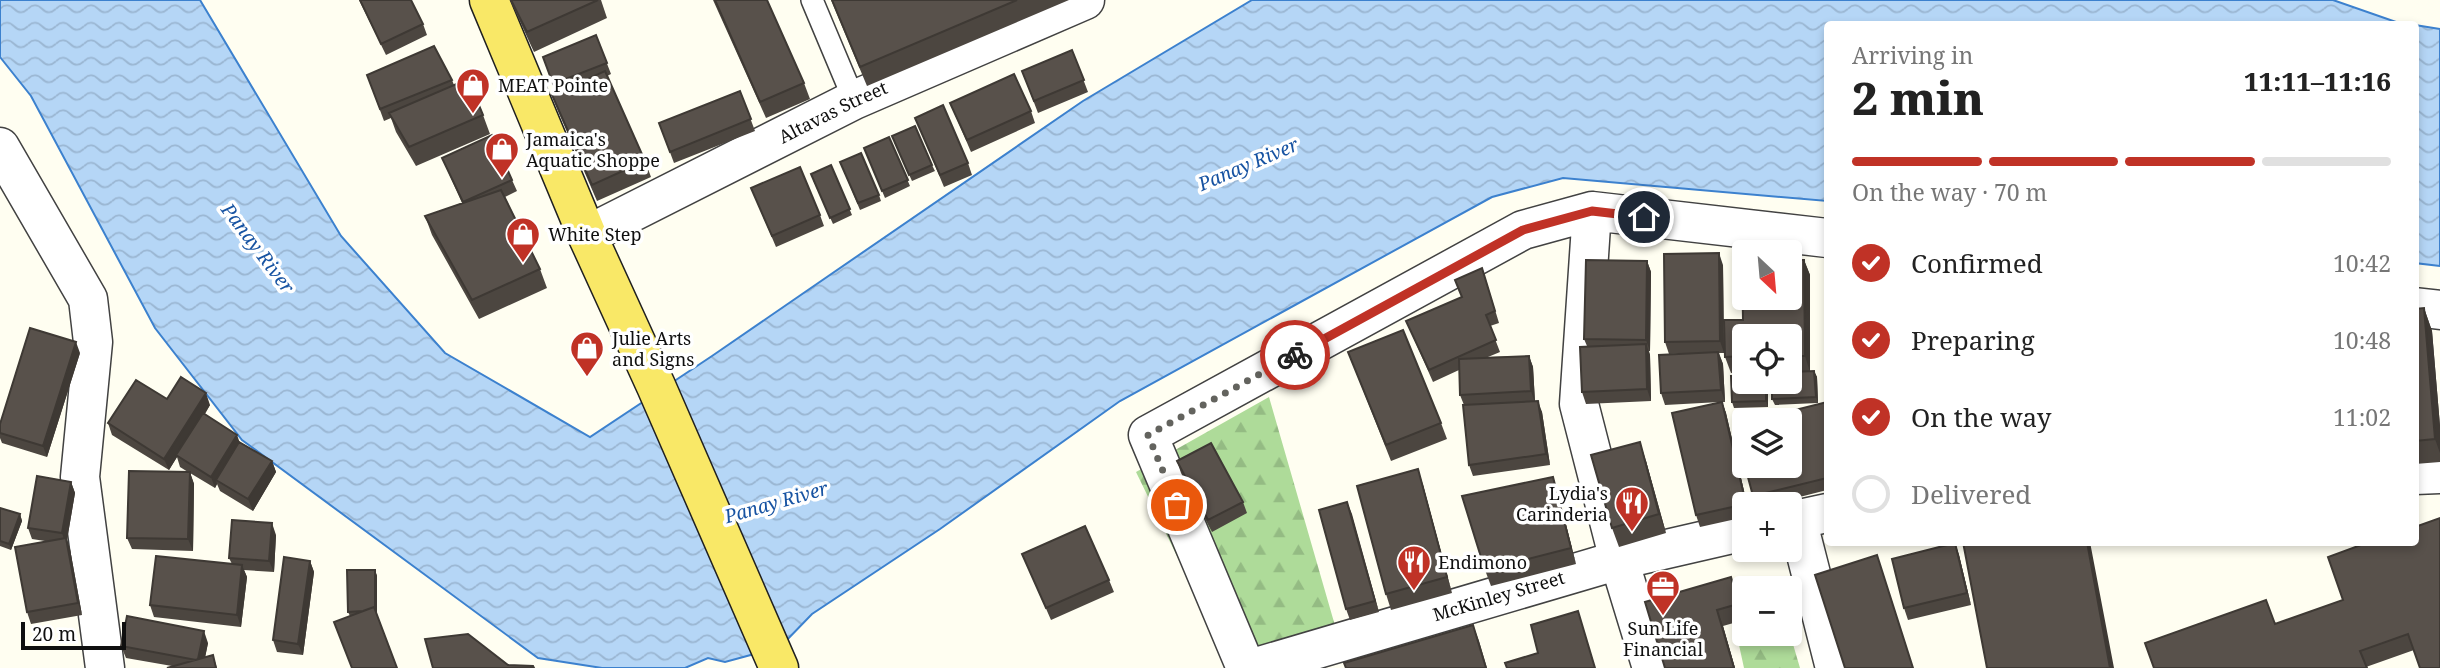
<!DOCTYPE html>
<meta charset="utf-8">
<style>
:root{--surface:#fff;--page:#f2f2f2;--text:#222;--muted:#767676;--line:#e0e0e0;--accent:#c03226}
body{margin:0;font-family:"Noto Serif",serif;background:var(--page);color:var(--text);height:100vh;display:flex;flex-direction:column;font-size:26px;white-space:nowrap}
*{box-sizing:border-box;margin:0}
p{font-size:23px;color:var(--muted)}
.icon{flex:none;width:38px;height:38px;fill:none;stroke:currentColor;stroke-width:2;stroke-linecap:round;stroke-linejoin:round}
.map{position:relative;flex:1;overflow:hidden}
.sheet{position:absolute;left:1824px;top:21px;width:595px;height:525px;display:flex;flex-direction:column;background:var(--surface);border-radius:7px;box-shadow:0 4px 10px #0003}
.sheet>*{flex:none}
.needle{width:46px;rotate:154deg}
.fabs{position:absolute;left:1732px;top:240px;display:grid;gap:14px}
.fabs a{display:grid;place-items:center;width:70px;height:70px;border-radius:7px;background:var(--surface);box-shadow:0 4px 10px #0003;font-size:35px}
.scale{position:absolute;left:21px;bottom:18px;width:105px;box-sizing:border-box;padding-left:7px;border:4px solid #0f0f0f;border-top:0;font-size:19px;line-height:24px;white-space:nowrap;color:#0f0f0f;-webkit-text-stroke:5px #fff;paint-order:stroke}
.pin{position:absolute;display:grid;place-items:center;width:60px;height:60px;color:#fff;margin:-30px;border:4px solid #fff;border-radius:50%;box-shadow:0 2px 7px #0007}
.courier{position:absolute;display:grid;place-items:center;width:70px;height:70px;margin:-35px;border:5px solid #c03226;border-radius:50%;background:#fff;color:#222;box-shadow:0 2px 9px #0007}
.overview em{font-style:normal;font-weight:800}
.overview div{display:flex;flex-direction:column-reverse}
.overview{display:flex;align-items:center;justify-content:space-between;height:119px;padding:0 28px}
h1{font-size:46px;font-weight:800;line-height:52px}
.bar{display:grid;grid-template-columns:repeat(4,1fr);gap:10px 7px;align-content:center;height:84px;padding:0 28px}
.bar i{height:9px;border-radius:5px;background:var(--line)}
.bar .active{background:var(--accent)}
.bar p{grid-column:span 4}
ol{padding:0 28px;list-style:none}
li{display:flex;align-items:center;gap:21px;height:77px}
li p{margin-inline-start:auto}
li .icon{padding:7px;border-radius:50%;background:var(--accent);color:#fff;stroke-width:4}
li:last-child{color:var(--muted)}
li i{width:38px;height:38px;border:4px solid var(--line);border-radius:50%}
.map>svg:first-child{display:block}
.forest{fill:url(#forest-firs)}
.water{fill:url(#water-waves);stroke:#3c81ce;stroke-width:2}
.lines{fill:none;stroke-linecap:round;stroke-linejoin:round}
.service-casing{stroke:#424242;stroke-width:24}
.minor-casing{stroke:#424242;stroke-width:41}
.tertiary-casing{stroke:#424242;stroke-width:41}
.primary-casing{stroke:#202020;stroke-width:41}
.service{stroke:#fff;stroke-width:21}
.minor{stroke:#fff;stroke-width:38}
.tertiary{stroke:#fff;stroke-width:38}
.primary{stroke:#f9e867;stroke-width:38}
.wall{fill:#4c4640}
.shaded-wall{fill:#3e3934}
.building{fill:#58514b;stroke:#3e3934;stroke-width:2}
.done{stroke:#63635e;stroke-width:7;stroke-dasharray:0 12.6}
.route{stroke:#c03226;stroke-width:9}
.labels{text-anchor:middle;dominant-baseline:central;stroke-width:7;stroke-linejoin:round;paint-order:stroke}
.poi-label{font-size:18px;fill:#0f0f0f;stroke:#fff;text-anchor:start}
.street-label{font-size:18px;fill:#0f0f0f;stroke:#fff}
.water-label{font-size:19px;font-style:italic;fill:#1753a2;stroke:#fff}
</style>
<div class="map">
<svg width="2440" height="668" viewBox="0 0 2440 668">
<defs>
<pattern id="forest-firs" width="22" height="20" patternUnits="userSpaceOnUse" patternTransform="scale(1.75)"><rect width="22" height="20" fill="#aedb99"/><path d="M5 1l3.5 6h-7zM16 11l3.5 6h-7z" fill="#94bb83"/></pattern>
<pattern id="water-waves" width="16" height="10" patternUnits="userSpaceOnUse" patternTransform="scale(1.75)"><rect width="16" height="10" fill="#b5d6f6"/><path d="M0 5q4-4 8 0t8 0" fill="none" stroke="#9ab6d2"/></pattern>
</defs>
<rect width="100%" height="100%" fill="#fffef1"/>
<path class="forest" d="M1269,397L1336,629L1230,665L1136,472Z
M1758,634H1790L1800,668H1744L1739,645L1758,637Z"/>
<path class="water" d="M0,0H200L341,236L445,353L590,437L712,356L1083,101L1252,0H2333L2396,22L2412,24H1827V201L1563,178L1492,197L1120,401L940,529L812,614L780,647L725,662L708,658L685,668H602L538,658L242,440L155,328L31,96L0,57Z
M2415,25L2440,29V266L2415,263Z"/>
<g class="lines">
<g class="service-casing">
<path id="service" d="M812,0L854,100"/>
</g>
<g class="minor-casing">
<path id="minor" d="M1592,211L1579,404L1619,560L1652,668
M2415,307L2440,310
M1797,519L1835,668
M1246,668L1148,435L1523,230L1592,211L1827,238"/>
</g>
<g class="tertiary-casing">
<g id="tertiary">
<path d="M0,147L88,299L93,342L80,477L105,668"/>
<path id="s1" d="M587,235L854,100L1085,0"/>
<path d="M2415,475L2440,474"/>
<path d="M1790,521L1827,513"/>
<path id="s2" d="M1253,668L1619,560L1745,531"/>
</g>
</g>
<g class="primary-casing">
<path id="primary" d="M489,0L587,235L656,386L779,668"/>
</g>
<use href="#service" class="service"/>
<use href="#minor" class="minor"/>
<use href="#tertiary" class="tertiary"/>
<use href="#primary" class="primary"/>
</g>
<path class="wall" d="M359,0H411L423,24L427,35L386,55Z
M510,0H601L607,18L534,52Z
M713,0H767L804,83L810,99L766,118Z
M831,0H1069L867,86Z
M596,35L611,74L607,76L645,161L651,177L597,201L558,111L552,95L557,93L543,57Z
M1072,50L1088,92L1038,113L1022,71Z
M367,75L452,80L454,85L483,115L490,134L416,166L396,132L391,118L384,121Z
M740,91L755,131L674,163L659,123Z
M950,103L1031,111L1035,123L971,152Z
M915,118L968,163L972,175L944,187Z
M889,137L910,186L885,198L864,148Z
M894,142L932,165L935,171L912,181Z
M442,158L512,180L517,191L505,197L540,269L547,288L479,319L432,235L425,216L462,203Z
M840,162L879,195L881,201L860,210Z
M831,165L852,215L833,224L813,180Z
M751,188L820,215L824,226L776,247Z
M1804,260L1810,275V371H1814L1817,377L1818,403L1775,405L1772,399L1790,372V336H1745V372L1731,373L1725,357L1743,320Z
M1647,261L1651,272L1650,351H1649L1650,355L1651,401L1586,404L1582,392L1587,346L1584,339Z
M1723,265L1724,353H1719L1723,364L1725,402H1722L1726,413L1747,504H1745V517L1700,527L1696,515L1720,402L1665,405L1661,393L1695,353L1669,354L1665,342Z
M1486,280L1499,323L1490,326L1500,352L1488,357L1529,356L1533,367L1535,401L1542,412L1550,465L1473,476L1469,465L1464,405L1460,395L1459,370L1433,382L1406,321L1462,297Z
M2424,308L2432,331L2440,426V462L2415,464V309Z
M1348,352L1441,423L1447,439L1391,461Z
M80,353L47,457L2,443L0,438V424Z
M1768,382V407L1734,408L1732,402Z
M167,399L210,405L205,414L240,442L272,461L276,472L253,511L220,491L217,484L215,488L190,473L194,484L193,551L132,549L127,538L188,472L180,467L177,457L169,470L112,435L108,423Z
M1827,402V490L1772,504H1755L1753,496Z
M1177,461L1243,502L1247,513L1212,532L1181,473Z
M1646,461L1666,533L1619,547L1612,528Z
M1553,477L1558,493L1576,564L1491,586L1485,570Z
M71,482L75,493L67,540L70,549L82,615L31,624L27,612L45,541L32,539L28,528Z
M1423,485L1452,593L1391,610L1386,594Z
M1347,502L1379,612L1350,620L1346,609Z
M0,508L20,514L22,521L11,550L0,546Z
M276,535L274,572L244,570L247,577L241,627L154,617L150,605L232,564L229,558Z
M2415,542L2414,650L2366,667L2275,624L2343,600Z
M1955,543L1959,555L1971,605L1908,620L1904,608Z
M1022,554L1109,580L1114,592L1051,620Z
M310,561L314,572L303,655L277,652L273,640Z
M375,570L377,576V615L350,616L348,612Z
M1731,577L1744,620L1723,626L1735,668H1665Z
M208,643L205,657L213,655L217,668H167L172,666L126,658L121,646Z"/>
<path class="shaded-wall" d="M1719,253L1723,265L1724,353L1720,341Z
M1804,260L1810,275V372L1805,356Z
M1647,261L1651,272L1650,351L1646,340Z
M2424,308L2432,331L2440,426V453L2435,439Z
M76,342L80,353L47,457L43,446Z
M1646,344L1650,355L1651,401L1647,389Z
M1718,352L1723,364L1725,402L1721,390Z
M1529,356L1533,367L1535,403L1531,391Z
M1814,371L1817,377L1818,403L1816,397Z
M1766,382H1768V407L1766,401Z
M206,393L210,405L178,456L176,455L177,457L169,470L164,459Z
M1538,401L1542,412L1550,465L1546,454Z
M1722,402L1726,413L1747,504H1746Z
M237,435L241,446L216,480L217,484L215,488L211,477Z
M1640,442L1646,461L1666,533L1659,514Z
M272,461L276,472L253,511L248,499Z
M1418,469L1423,485L1452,593L1447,577Z
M190,472L194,484L193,551L188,539Z
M1553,477L1558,493L1576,564L1571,548Z
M71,482L75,493L67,540L70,549L82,615L78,603L66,545L62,533Z
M1347,502L1352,514L1379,612L1375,601Z
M20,514L22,521L11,550L9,544Z
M272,523L276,535L274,572L269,561Z
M2087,542H2090L2114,668H2110Z
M1955,543L1959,555L1971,605L1967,593Z
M310,561L314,572L303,655L298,644Z
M242,565L247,577L241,627L237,615Z
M375,570L377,576V617L375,611Z
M1731,577L1737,593L1744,620L1738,604Z
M1717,610L1723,626L1735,668H1734Z
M1473,625L1479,641L1487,668H1486Z
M204,631L208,643L203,668L198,660Z"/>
<path class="building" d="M360,0H411L423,24L381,44Z
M511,0H598L527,32Z
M715,0H767L804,83L760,102Z
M832,0H1017L860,67Z
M596,35L607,63L553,84L543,57Z
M434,46L452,80L380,109L367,75Z
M1072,50L1084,80L1034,101L1022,71Z
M605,71L645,161L592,185L552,95Z
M1014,74L1031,111L967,140L950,103Z
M468,79L483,115L409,147L389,113Z
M740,91L751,119L670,152L659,123Z
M943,105L968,163L940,175L915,118Z
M915,126L932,165L909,175L892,136Z
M492,135L512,180L463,202L442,158Z
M889,137L908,180L882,191L864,148Z
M861,153L879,195L858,203L840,162Z
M831,165L850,209L830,218L811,174Z
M800,167L820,215L772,236L751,188Z
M501,190L540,269L472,300L425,216Z
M1719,253L1720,341L1665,342L1664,254Z
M1586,260L1647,261L1646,340L1584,339Z
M1790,260H1804L1805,356H1790V336H1745V356L1725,357L1724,320H1743L1742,261H1745V298H1790Z
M1482,268L1495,311L1486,315L1496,340L1429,370L1406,321L1462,297L1455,280Z
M2424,308L2435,439L2415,441V309Z
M30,328L76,342L43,446L0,433V424Z
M1403,330L1441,423L1386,445L1348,352Z
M1646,344L1647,389L1582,392L1580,347Z
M1718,352L1721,390L1661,393L1659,355Z
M1529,356L1531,391L1460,395L1459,359Z
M1814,371L1816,397L1772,399V382H1790V372Z
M1731,376H1745V382H1766V401L1732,402Z
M181,377L206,393L164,459L108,423L136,380L167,399Z
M1538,401L1546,454L1469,465L1463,405Z
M1722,402L1746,504L1696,515L1672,413Z
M1827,402V478L1753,496L1745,466H1790V420H1755Z
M203,413L237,435L211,477L176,455Z
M1745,423V465L1735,425Z
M239,442L272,461L248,499L216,480Z
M1640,442L1659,514L1612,528L1591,455Z
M1211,443L1243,502L1208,520L1177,461Z
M1418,469L1447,577L1386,594L1357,486Z
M129,471L190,472L188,539L127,538Z
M37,476L71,482L62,533L28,528Z
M1553,477L1571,548L1485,570L1462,496Z
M1347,502L1375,601L1346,609L1319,510Z
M0,508L20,514L9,544L0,541Z
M2440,518V668H2420L2408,634L2360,651L2367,668H2154L2145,643L2266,600L2275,624L2343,600L2328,557L2369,542H2415V527Z
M232,520L272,523L269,561L229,558Z
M1085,526L1109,580L1046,608L1022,554Z
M66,538L78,603L27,612L15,547Z
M1963,542H2087L2110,668H1987Z
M1955,543L1967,593L1904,608L1892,559Z
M1877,555L1913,668H1845L1815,575Z
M156,556L242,565L237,615L150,605Z
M284,557L310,561L298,644L273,640Z
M347,570H375V609L374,607L363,611L348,612Z
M1731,577L1738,604L1717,610L1734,668H1665L1645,602Z
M374,607L397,668H352L334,622Z
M1578,611L1595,668H1507L1505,663L1538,653L1531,625Z
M127,616L204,631L198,659L196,660L121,646Z
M1473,625L1486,668H1346L1344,663Z
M468,634L508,665L533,666L534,668H433L425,639Z
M213,655L216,668H167Z"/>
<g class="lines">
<path class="done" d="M1177,505L1148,435L1295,355"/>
<path class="route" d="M1295,355L1523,230L1592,211L1644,217"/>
</g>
<defs>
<g id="shop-pin" transform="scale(1.75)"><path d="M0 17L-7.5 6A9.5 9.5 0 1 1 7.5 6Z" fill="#c03226" stroke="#fff"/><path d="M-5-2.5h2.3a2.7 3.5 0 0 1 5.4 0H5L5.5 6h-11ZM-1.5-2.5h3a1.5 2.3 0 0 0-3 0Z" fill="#fff"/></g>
<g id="restaurant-pin" transform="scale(1.75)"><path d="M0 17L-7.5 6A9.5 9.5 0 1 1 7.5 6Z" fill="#c03226" stroke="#fff"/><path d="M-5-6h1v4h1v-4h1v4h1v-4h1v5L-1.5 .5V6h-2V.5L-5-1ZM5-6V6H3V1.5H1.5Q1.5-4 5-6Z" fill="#fff"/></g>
<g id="office-pin" transform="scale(1.75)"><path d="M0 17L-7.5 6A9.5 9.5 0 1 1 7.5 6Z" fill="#c03226" stroke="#fff"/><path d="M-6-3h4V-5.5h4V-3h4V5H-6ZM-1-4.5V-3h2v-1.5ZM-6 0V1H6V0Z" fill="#fff"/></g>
</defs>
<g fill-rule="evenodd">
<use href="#shop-pin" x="473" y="85"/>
<use href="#shop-pin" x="502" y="149"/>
<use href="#shop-pin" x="523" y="234"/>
<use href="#shop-pin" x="587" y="348"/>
<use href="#restaurant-pin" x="1632" y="503"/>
<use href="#restaurant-pin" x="1414" y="562"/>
<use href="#office-pin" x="1663" y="587"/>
</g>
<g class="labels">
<g class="poi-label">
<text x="498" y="85">MEAT Pointe</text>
<text x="526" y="139">Jamaica's<tspan x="526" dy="21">Aquatic Shoppe</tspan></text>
<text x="548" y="234">White Step</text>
<text x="612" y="338">Julie Arts<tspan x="612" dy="21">and Signs</tspan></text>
<text x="1608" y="493" text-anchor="end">Lydia's<tspan x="1608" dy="21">Carinderia</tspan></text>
<text x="1438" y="562">Endimono</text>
<text x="1663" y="628" text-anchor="middle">Sun Life<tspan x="1663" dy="21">Financial</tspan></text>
</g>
<g class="street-label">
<text stroke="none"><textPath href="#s1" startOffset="275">Altavas Street</textPath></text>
<text stroke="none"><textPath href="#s2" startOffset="256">McKinley Street</textPath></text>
</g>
<g class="water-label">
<text transform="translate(1248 164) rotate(-23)">Panay River</text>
<text transform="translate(258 248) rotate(53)">Panay River</text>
<text transform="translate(776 502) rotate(-16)">Panay River</text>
</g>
</g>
</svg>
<div class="fabs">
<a><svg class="needle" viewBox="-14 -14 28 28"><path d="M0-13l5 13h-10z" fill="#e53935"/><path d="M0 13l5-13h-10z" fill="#767676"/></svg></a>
<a><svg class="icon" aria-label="locate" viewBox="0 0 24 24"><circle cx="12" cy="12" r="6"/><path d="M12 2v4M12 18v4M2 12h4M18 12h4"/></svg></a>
<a><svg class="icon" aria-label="layers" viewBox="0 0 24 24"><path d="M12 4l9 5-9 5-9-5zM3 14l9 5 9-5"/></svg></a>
<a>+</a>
<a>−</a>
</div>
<div class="scale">20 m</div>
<div class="pin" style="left:1177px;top:505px;background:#ea580c"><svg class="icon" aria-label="bag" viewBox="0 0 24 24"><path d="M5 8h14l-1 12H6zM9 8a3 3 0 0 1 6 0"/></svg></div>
<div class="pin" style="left:1644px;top:217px;background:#1f2937"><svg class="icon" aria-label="home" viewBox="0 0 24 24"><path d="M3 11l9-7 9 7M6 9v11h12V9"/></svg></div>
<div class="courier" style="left:1295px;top:355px"><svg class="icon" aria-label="bike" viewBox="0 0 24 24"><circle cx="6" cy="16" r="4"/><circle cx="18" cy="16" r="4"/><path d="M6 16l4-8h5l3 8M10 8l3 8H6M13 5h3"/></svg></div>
<section class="sheet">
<div class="overview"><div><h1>2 min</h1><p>Arriving in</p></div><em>11:11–11:16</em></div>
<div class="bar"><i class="active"></i><i class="active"></i><i class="active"></i><i></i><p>On the way · 70 m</p></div>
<ol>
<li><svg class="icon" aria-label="check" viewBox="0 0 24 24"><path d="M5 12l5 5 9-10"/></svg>Confirmed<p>10:42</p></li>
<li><svg class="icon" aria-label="check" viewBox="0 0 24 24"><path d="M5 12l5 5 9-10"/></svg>Preparing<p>10:48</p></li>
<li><svg class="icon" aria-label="check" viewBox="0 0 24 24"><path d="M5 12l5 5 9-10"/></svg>On the way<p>11:02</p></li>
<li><i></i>Delivered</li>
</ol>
</section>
</div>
